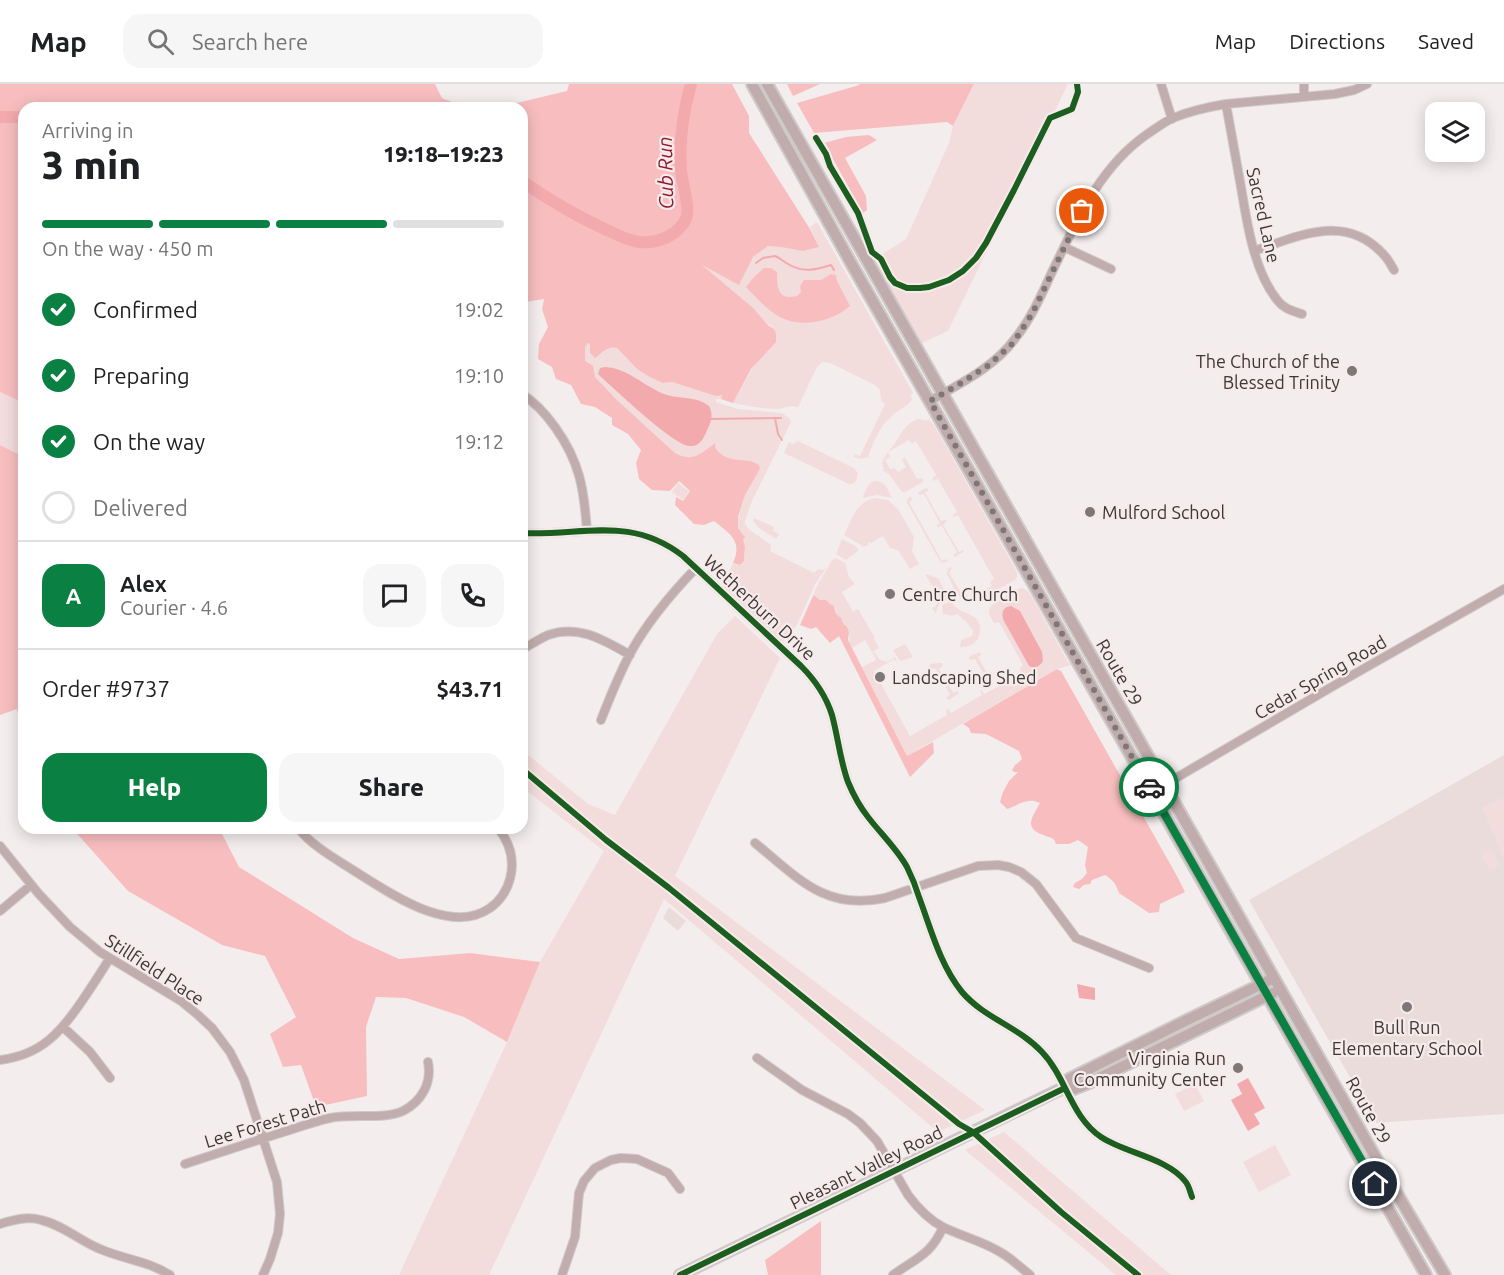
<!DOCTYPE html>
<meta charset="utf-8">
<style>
:root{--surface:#fff;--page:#f6f6f6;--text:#202124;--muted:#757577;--line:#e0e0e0;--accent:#0b8043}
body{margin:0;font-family:Ubuntu,sans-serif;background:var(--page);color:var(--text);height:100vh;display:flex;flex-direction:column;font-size:22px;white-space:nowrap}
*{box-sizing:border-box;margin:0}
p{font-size:20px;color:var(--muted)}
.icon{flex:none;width:33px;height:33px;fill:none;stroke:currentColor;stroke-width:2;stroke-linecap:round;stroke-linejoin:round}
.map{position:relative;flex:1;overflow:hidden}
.drawer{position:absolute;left:18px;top:18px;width:510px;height:732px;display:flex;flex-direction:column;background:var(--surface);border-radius:18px;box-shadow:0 3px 15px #0003}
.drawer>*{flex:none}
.controls{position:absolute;left:1425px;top:18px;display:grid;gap:12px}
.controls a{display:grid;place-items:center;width:60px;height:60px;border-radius:12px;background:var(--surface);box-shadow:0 3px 15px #0003;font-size:30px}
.pin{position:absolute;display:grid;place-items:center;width:51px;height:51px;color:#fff;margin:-26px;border:3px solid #fff;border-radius:50%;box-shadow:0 2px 6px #0007}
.courier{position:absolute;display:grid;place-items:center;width:60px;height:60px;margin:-30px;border:4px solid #0b8043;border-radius:50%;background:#fff;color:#222;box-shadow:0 2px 8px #0007}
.summary em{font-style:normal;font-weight:800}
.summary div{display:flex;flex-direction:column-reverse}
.summary{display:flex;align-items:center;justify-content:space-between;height:102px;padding:0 24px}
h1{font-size:39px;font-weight:800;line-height:45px}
.bar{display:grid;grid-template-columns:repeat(4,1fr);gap:9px 6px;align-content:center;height:72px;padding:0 24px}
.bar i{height:8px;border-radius:4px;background:var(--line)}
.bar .current{background:var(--accent)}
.bar p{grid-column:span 4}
.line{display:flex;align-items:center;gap:15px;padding:0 24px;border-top:2px solid var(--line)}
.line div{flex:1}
.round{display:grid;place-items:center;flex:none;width:63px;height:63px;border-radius:18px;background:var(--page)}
ol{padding:0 24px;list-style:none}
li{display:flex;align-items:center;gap:18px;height:66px}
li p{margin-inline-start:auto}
li .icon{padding:6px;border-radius:50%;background:var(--accent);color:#fff;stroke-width:4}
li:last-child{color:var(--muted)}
li i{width:33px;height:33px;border:3px solid var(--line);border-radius:50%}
.button{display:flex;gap:12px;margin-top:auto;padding:12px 24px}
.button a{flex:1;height:69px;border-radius:18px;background:var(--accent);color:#fff;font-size:24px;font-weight:800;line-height:69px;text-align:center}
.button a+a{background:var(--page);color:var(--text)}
header{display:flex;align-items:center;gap:36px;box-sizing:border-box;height:84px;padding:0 30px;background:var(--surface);border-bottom:2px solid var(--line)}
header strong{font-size:28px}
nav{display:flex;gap:33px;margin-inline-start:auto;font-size:21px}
.search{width:420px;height:54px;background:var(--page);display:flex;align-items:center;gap:15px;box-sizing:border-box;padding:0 21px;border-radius:18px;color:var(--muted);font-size:22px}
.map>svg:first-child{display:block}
.built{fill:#ebdcdc}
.green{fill:#f3dcdc}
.forest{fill:#f8bebf}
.water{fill:#f3aaad}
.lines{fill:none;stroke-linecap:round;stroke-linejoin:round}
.stream{stroke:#f3aaad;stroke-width:2}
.river{stroke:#f3aaad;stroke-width:12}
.minor-casing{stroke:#cfcaca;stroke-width:10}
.major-casing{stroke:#cfcaca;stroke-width:14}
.minor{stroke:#c1adae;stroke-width:8}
.major{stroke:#c0acad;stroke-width:10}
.cycleway-casing{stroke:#f7eaea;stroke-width:10}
.cycleway{stroke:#1b5e20;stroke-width:6}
.done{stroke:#7d7777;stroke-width:6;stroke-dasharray:0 10.8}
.route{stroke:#0b8043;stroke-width:8}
.poi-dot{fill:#7d7777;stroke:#f7eaea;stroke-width:2}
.labels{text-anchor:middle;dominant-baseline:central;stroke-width:4.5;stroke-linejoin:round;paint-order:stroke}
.street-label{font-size:18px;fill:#3d3838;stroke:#f7eaea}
.poi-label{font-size:18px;fill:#3d3838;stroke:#f7eaea;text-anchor:start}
.water-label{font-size:20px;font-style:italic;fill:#90192d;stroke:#f7eaea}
</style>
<header>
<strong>Map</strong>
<div class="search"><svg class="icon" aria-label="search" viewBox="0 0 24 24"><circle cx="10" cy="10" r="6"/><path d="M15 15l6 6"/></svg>Search here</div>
<nav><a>Map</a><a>Directions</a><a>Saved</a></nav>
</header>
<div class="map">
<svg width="1504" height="1191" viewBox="0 0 1504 1191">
<rect width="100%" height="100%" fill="#f4eded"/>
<path class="built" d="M1504,671V1030L1376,1039L1249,816Z
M669,823L686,837L678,847L663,834Z"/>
<path class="green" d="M974,0H1068L948,247L922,259L879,184L878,178L884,169L906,155L949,59L953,42Z
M817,138L912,307L913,309L910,312L912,315L911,317L907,321L894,330L883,341L875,355L868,373L861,375L854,373L855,370L860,372L885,320L881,317L880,306L875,301L830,279L822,278L817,283L798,323C791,321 785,324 778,325C763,325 747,322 733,319C746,294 761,271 774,245L698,179L739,200L753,173L768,162L781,163L803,166L819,163L810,143Z
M588,259L590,260L595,274L610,263H614L618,265L637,285L663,299L672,298L716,311H722L721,315H716V318L738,325L782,329L790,335L791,338L752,417L745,437V440L750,446L771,461L770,467L814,489L818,485L823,486L827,483L815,500L798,539L785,557H782L723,502L733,479L737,481L744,477L745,462L743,456L744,451L738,444L737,439L745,411L760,385L758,380C744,374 724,379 715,363L716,360C698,367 696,380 675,369L617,316L595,293L585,277V263Z
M0,308L24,319V373L0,361Z
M918,335L927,337L928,335L934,341L1017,488V493L1015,496L975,518C959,522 953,501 947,490L948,485L951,483L952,484L949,489L963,512L967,511L969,515L992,502L990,498L994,495L958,431L953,433V431L957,428L938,395L933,397L932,395L936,391L916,357L912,360L909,356L888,368L890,373L885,376L890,385L895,384L898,388L906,383L902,376L905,373L917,395L923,394V398L905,408H902L889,390L882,386L884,385L882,379C885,371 890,366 895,359C902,348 905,340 918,335Z
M798,357L854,384L858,389L856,397L852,400H849L784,369L789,358L793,360Z
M874,397C885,396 888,406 892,414L877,411L863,414V412C866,406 867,400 874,397Z
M678,399L689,407L683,416L672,408Z
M926,404L929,406L925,409L941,437L945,436L947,437L943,441L959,468L963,466L964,467L955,473L953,471L957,468L942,442L937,443V441L940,439L924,410L920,411L918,410L919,408Z
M911,413L913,415L909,418L942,477L947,475L948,477C945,479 942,479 940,477L907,419L908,414Z
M875,414L888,416L898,425L914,453L912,467L919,480L910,485L898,466L890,464L883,452L871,459L868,458V461L863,463L861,461L844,451C852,435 856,418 875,414Z
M754,434L774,443L773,447L779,450L776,455L759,444L753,437Z
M842,455L855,462L859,466L846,476L836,470Z
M836,474L845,479L849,493L855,500L842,508L853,528L858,525L875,554L874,555L879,564L872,568L865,556L852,564C848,557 850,555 849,548C848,543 840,534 836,530V525L833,521L830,520L826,516H820L815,512H813C817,499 826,488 832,476Z
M925,490L938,494L948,513V515L939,520L936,529L932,525L936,522L939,513Z
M1023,504L1029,508L1030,511H1031L1068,578L1074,580L1057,585L907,672L862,583L876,576L873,569L874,568L879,575L887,578L895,573L897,579L894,575L874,587L910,652L947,631L946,625H948L951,629L982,611L980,607L981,606L985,610L1021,589L1020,584L1023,581L999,538L994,539C990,532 986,527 992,521L1018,505Z
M951,517C953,520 954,522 957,524C965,531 977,529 980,542C981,546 979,552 977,556C973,562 966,563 960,563L961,556L972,552L973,547L965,536L964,537L958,530L951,532L950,531L943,530L942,521Z
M735,532L780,574L675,792L985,1026L938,1048L664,815L489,1191H399L507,958L540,878L604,767L522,703V666L588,720L615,731L717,550Z
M905,560L913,573L900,577L893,566Z
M980,568L981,571L978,573L987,589L991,588L993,590L982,596L980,594L984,591L975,575L970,576L969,574L970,572Z
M939,579H942L943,582L939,585L953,609L957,607L959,609L949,616L946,614L950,610L935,584L930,585L929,584L930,580Z
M1504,714V774L1482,723Z
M1490,765L1500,780L1490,786L1481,772Z
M1195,1000L1204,1017L1184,1027L1175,1010Z
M1004,1048L1171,1191H1116L965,1066Z
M1275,1061L1291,1091L1259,1108L1243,1078Z"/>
<path class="forest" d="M0,0H435L442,14L467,24H24V319L0,308Z
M569,0H732L749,32V49L810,145L819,163L803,167L781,163L768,162L753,173L739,201L702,181L753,224L769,242L774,245L776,250V258L751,285L733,319L721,315L722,311L716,312L672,298L663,299L650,293L637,285L618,265C610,260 602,269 595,274L590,269V260L588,259L585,263V277L593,282L595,293L617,316L675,369C695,379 699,369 716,359L715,363C723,377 738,375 750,377C754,378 756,379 759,381L760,385L745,411L738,433V444L745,453L743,456L745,462L744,477L740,481L733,479C743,457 730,450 714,437L704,441L694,440L675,421L676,413L683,417L690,407L679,397L670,407L652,406L639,395L636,379L641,366L628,350L612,341V334L595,323L581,320L571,301L556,295L552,283L538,275L539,260L548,243L542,225L544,215L525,218L522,220V24H495L567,7Z
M787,0H820L793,12Z
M860,0H974L953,42L947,38L814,49L797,19L856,2Z
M869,51L877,56L845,74L866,112L867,126L863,129L824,59L846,53Z
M764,184H771L777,188C777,202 777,217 797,212L801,208L800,202L804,196H821L831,190L836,191L837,197L850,222C831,238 801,245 778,232C766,225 756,213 746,203L754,193Z
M0,361L24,373V653L17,625L0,631Z
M813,512H815L820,516H826L830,520L834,522L836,530L841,534L843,539L847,543L849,548L848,556L907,672L933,658L934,669L910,693L839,552L830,559L816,543L811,545L800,541Z
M1057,585L1061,587L1177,792L1185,808L1160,820L1159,828L1149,829L1119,809C1116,800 1113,796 1105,791L1092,796L1090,800L1084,801L1079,805L1073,803L1075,799L1082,795L1087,789L1085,781L1088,763L1078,756L1069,760H1056C1054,754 1052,754 1046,752C1023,745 1031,735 1040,719C1026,713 1020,721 1007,725L1000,718L1003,708L1009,697L1018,688H1014L1012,686L1015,681L1018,679L1022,675L1019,667L986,650L971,649L969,644L963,640Z
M72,744H219L239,783L353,854L399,875L470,869L540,878L507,958L464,933L406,914L376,913L366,943L367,1012L316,1023L301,981L283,983L270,950L296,933L265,872L222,861L128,807Z
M821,1137V1191H768L765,1176Z"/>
<path class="water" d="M605,283C627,284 644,302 664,310C681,316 694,311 709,322C713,330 712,336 708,344C704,353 701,363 689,362C672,360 616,306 600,292L598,290L600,284Z
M1011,522L1020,527L1042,568L1043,577C1040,582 1035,585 1029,582L1004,537C1001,530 1002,523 1011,522Z
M1077,900L1095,904V916L1079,914Z
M1248,994L1265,1024L1254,1030L1260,1040L1248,1047L1231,1016L1242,1010L1237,1000Z"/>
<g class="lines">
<path class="stream" d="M756,179L763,174L775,172C780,174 783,177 788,180C803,189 815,186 831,181L834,186
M775,334L778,350L782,356
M711,335L781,334"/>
<path class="river" d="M0,33H18L24,35
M522,97C549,116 578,133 609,147C619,152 628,156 639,158C651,159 664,156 674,149C679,145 686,139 687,131C689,119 682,99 681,86C679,57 683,28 691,0"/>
<g class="minor-casing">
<path id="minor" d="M1161,0L1172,35
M1304,0V12
M1226,20C1231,48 1236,75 1241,103C1247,139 1254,188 1278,217C1284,225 1293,227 1302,230
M1064,163L1111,185
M1254,167C1299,152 1346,128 1384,171C1388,175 1391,181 1394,186
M522,310C536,319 545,329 555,343C580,378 584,405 587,447
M930,317C959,300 993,284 1014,256C1031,235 1041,212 1052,188C1077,137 1098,85 1146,51C1155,45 1164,38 1173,34C1190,27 1208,23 1226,20L1335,10L1354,6L1367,0
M522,449C583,452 630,431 683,472L801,582C815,596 826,612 832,631C838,653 840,676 848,698C853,710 860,723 868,733C881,750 897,765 907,783C912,793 916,803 919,813C931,845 940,881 962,908C984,934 1019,943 1042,968C1066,993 1071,1033 1101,1053C1125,1069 1167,1074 1185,1097C1189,1101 1190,1108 1192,1113
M522,565C531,561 539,555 548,551C578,540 604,556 630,571
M601,636C610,613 619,590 631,568C648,537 671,510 696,484
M1152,708L1335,601L1504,505
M298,744C313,763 336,775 356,788C390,809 450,852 490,824C499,818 507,807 510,795C515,776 510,759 498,744
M755,759C798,794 825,827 885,814L978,782L998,781L1009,783L1021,788L1036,800L1076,854L1149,884
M0,762L38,809L70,843L100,868L181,917L198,931L212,944L230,968L244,996L277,1098L280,1130L278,1149L270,1175L263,1191
M0,827L31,801
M63,943L90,968L110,994
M757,974L802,1006L848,1030L860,1039L877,1057L908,1111C917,1123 929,1136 943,1143C961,1152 982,1157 1000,1168C1011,1174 1020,1183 1030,1191
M0,976C42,971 62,947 84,914C93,901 101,888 110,874
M185,1080C215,1070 246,1060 277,1050C294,1045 312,1038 330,1034C352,1029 384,1036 403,1027C422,1017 432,999 428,978
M0,1140C13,1136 27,1132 41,1136C63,1141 80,1157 100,1165C123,1175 148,1177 170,1191
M562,1191L575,1153L579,1109L584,1097L595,1084L611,1076L621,1074L637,1075L668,1089L680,1105
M893,1191C916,1174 931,1171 943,1143"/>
</g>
<g class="major-casing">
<path id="major" d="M752,0L851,179L1426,1191
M767,0L1380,1081L1445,1191
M1065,1004L1069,995L1185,937L1268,897
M680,1191L1057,1007L1065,1004L1074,1005L1089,999L1273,909"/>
</g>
<use href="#minor" class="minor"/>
<use href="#major" class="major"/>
<g class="cycleway-casing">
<path id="cycleway" d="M816,54L826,70L830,82L858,129L872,168L881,175L890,193L895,199L907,204H920L929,203L949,196L963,187L976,174L986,159L1014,106L1050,34L1072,25L1078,8L1077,0
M522,449C583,452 630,431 683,472L801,582C815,596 826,612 832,631C838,653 840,676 848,698C853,710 860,723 868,733C881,750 897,765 907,783C912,793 916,803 919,813C931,845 940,881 962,908C984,934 1019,943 1042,968C1066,993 1071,1033 1101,1053C1125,1069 1167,1074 1185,1097C1189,1101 1190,1108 1192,1113
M522,685L606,756L669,804L959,1040L973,1048L1061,1128L1138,1191
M680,1191L1065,1004"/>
</g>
<use href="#cycleway" class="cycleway"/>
</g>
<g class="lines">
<path class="done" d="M1082,127L1032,230L1013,259L989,281L958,301L930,317L1149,703"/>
<path class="route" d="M1149,703L1375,1100"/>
</g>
<g class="poi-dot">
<circle cx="1352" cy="287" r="6"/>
<circle cx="1090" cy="428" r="6"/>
<circle cx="890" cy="510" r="6"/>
<circle cx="880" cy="593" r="6"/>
<circle cx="1407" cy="923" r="6"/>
<circle cx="1238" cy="984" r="6"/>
</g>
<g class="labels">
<g class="street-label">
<text transform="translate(1264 131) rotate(77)">Sacred Lane</text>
<text transform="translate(760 523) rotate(43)">Wetherburn Drive</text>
<text transform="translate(1120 588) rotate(60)">Route 29</text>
<text transform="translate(1320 593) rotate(-30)">Cedar Spring Road</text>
<text transform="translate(155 885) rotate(33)">Stillfield Place</text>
<text transform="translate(1369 1026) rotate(61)">Route 29</text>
<text transform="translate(265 1039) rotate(-17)">Lee Forest Path</text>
<text transform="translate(866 1083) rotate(-26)">Pleasant Valley Road</text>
</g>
<g class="poi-label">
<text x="1340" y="277" text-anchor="end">The Church of the<tspan x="1340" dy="21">Blessed Trinity</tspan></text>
<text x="1102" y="428">Mulford School</text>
<text x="902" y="510">Centre Church</text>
<text x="892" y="593">Landscaping Shed</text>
<text x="1407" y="943" text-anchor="middle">Bull Run<tspan x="1407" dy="21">Elementary School</tspan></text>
<text x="1226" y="974" text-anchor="end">Virginia Run<tspan x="1226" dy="21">Community Center</tspan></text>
</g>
<g class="water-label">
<text transform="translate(665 89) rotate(-91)">Cub Run</text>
</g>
</g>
</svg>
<div class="controls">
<a><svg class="icon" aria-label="layers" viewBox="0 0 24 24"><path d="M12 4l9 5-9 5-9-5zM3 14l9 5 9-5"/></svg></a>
</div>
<div class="pin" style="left:1082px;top:127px;background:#ea580c"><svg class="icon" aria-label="bag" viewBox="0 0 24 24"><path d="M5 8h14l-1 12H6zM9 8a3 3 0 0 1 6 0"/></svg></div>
<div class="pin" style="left:1375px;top:1100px;background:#1f2937"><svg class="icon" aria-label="home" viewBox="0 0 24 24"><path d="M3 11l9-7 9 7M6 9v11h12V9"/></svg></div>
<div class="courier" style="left:1149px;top:703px"><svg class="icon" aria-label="car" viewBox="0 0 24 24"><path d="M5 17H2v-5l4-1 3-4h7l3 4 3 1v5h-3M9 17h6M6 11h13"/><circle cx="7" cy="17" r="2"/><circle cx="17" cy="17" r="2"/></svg></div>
<section class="drawer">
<div class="summary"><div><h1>3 min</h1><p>Arriving in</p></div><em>19:18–19:23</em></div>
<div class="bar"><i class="current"></i><i class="current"></i><i class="current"></i><i></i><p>On the way · 450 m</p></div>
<ol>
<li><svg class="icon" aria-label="check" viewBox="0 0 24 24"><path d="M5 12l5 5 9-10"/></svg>Confirmed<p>19:02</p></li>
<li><svg class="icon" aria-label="check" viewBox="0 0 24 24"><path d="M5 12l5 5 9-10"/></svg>Preparing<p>19:10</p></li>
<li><svg class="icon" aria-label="check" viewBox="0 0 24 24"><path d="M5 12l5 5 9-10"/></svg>On the way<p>19:12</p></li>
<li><i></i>Delivered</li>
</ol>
<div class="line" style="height:108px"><b class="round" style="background:var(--accent);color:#fff">A</b><div><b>Alex</b><p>Courier · 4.6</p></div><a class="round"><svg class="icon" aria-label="chat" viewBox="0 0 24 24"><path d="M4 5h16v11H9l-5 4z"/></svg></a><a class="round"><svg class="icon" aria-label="phone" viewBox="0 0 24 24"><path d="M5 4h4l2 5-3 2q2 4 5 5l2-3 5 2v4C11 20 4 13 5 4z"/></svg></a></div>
<div class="line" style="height:78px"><div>Order #9737</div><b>$43.71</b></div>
<div class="button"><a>Help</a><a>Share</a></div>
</section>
</div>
